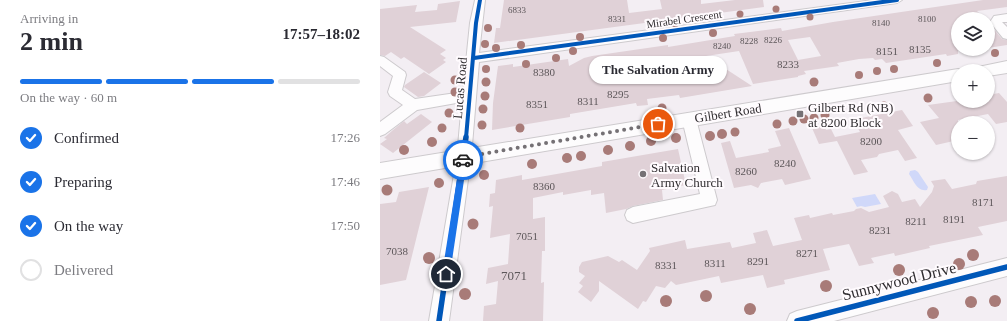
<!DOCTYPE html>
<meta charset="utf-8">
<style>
:root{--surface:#fff;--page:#f7f7f7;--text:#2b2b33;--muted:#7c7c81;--line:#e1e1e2;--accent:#1a73e8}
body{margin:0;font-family:Georgia,serif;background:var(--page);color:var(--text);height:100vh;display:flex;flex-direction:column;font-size:15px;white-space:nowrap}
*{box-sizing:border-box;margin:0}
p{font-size:13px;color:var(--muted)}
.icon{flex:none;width:22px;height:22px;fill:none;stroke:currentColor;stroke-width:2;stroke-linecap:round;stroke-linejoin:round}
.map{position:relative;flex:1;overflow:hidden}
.details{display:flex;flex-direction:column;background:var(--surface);width:380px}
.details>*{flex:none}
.fabs{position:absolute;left:571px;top:12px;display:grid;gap:8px}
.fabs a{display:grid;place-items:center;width:44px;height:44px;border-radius:50%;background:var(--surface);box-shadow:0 1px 3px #0004;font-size:20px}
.pin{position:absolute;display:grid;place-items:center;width:34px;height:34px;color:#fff;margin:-17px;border:2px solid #fff;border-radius:50%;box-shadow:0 1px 4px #0007}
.courier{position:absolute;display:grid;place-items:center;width:40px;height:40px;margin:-20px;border:3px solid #1a73e8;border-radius:50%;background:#fff;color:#222;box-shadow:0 1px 5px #0007}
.bubble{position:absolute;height:28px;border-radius:14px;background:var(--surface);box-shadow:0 1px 3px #0004;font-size:13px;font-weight:600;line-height:28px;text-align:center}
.headline em{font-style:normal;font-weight:600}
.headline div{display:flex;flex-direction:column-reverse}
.headline{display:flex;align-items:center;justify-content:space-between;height:68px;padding:0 20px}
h1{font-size:26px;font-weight:600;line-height:30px}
.bar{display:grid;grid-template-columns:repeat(4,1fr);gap:6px 4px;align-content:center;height:48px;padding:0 20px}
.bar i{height:5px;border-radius:3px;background:var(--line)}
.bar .active{background:var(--accent)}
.bar p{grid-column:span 4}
ol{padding:0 20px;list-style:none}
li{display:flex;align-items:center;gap:12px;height:44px}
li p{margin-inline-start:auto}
li .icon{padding:4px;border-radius:50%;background:var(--accent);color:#fff;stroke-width:4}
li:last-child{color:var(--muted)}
li i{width:22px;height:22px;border:2px solid var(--line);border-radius:50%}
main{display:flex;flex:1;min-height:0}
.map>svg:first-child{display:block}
.water{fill:#d0d8f9}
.building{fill:#e0d1d7;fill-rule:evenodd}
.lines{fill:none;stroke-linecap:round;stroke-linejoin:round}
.minor-casing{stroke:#cdcacd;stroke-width:2}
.major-casing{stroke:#cdcacd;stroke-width:2}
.minor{fill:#fdfcfd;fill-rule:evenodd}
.major{fill:#fdfcfd;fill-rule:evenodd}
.cycleway-far1-casing{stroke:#fffbfe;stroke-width:6}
.cycleway-casing{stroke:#fffbfe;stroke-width:8}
.cycleway-far1{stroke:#0057b8;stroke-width:4}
.cycleway{stroke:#0057b8;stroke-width:5.5}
.tree{fill:#a87b78}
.route{fill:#1a73e8}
.done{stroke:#757175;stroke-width:4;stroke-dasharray:0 7.2}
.poi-dot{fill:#757175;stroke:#fffbfe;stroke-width:1.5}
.labels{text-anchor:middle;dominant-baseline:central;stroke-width:4;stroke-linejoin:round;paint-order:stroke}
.far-number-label{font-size:9px;fill:#5d575a}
.far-street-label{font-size:11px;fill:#312e31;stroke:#fffbfe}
.number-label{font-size:11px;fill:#5d575a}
.street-label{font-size:13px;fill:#312e31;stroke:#fffbfe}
.poi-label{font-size:13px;fill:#312e31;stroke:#fffbfe;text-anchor:start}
.near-number-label{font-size:13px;fill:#5d575a}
.near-street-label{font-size:16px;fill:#312e31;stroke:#fffbfe}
</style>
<main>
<section class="details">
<div class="headline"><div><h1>2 min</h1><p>Arriving in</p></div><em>17:57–18:02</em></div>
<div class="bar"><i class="active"></i><i class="active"></i><i class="active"></i><i></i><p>On the way · 60 m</p></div>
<ol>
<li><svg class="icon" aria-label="check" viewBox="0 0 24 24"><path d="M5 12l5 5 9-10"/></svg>Confirmed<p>17:26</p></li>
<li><svg class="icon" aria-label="check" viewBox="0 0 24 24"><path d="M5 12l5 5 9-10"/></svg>Preparing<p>17:46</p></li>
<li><svg class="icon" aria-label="check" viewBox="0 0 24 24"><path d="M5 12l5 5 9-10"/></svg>On the way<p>17:50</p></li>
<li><i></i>Delivered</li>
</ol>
</section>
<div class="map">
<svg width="627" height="321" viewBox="0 0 627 321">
<rect width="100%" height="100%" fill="#f3eef3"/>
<path class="water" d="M535,170L538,172L548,187L547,190C537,192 534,181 529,174L530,171Z
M495,194L501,204L485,207L481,206L477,207L472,198Z"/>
<path class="building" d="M124,0H247L249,13L282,9L280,0H321V4L355,0H383L384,7L114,43L116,28H120Z
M603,0H627V7L597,11L602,16L578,19V54L567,56L566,54L506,63L502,59L495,60L493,58L479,59L457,63L459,66L424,71L426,74L418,76V77L373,84L359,51L326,56L372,86L300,98L299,95L267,99L268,105L257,106L256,103L190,114V117L112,130L113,103L118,66L133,64V67L188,59L189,66L204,58L212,56L288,45V47L355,36L354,34L401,28L402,31L453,22ZM430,37L441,56L418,60L408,40Z
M80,1L76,22L30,27L66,50L60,54L66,58L63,60L66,62L49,74L24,57L21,59L11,52L5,56L0,55V9L37,5L35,12L57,10L58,4Z
M608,22L622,39L627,40V45L608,48Z
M44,72L61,83L44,96L38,97L24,87L25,85Z
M619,93L627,102V122L616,124L608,114L578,120V140L556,145L540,122L559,118L548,105L577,101H592L594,103L608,101V95Z
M522,110L533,126L518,130L537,158L525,161L518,150L499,154L497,157L481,160L488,172L474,175L457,141L439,144L432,128L444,126L446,130L451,129L455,137L480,132L476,125L484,123L481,118Z
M41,114L52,122L13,153L0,144L7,139L4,138L13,130L24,121L27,124Z
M409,128L431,179L405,185L402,179L381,183L378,188L371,185L354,188L341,143L350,141L356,158L389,152L388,149L401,146L395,131Z
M298,149L306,185L282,190L283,200L253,206L246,209L226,213L224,193L211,195V190L183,195V192L153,198V219L165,217V251H162L161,283L164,282L163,321H103L104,306L116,304L118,281L106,284L108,268L128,264L130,234L110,238L113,206L109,207L110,194L115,193L116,180L142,175V180L171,175L222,166V162Z
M627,176V221L598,227L603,235L549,246L550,248L515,256L514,253L491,258L494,263L479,266L469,244L443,249L450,270L404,280L405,284L387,288L383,275L341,283L339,276L296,285L291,281L285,288L276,286L266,302L263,301L258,309L219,281V291L211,302L198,292L203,286L199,283L205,276L199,272V267L202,262L228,256L239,262L242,260L257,270L270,251L269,248L305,240L307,249L350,242L352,248L376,243L373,233L387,230L393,246L422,240L414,218L429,215L430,218L452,213L453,215L474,211L476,209L481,208L489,212L509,207L503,196L512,191L518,194L522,202L535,199L540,207L552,192L554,186L551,181L565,179L572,189L596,184L597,181Z
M49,187L26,280L0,285V204L16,202L19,192Z"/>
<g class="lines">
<g class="minor-casing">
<path id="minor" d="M95,0H105L99,53L493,0H522L517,3L99,62L91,157L69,321H49L77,157L82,102L37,110L5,134L0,136V122L23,105L10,96L8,92L13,76L0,66V56L4,57L25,72L26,75L22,90L35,99L83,92L90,23Z
M627,14V22H622L627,27V39L623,38L610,22L614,16Z
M309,113L314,115L316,119L337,200L335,205L253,223L247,220L245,215L247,210L253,207L320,194L302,119L304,115Z
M627,258V276L454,321H407L410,314L417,311Z"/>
</g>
<g class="major-casing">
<path id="major" d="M627,61V73L608,76V71H596L598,67Z
M578,69L584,71H578V81L0,179V163Z"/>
</g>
<use href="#minor" class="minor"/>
<use href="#major" class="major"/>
<g class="cycleway-far1-casing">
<path id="cycleway-far1" d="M94,58L517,0
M86,138L96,23L100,0"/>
</g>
<g class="cycleway-casing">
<path id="cycleway" d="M59,321L86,137
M417,321L627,267"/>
</g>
<use href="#cycleway-far1" class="cycleway-far1"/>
<use href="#cycleway" class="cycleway"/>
</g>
<g class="tree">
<circle cx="396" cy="9" r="3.5"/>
<circle cx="360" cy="14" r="3.5"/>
<circle cx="430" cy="17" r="3.5"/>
<circle cx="327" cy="18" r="3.5"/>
<circle cx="295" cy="23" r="4"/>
<circle cx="108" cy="28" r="4"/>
<circle cx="333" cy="33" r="4"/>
<circle cx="200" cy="37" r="4"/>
<circle cx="283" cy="38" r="4"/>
<circle cx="105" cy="44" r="4"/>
<circle cx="141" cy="45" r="4"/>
<circle cx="116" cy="48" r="4"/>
<circle cx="193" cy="51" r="4"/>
<circle cx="615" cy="53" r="4"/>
<circle cx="176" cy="58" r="4"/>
<circle cx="557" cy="63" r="4"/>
<circle cx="146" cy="64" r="4"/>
<circle cx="106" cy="69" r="4"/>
<circle cx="514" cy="69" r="4"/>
<circle cx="497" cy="71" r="4"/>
<circle cx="479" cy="75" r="4"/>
<circle cx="75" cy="80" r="4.5"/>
<circle cx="106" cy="82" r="4.5"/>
<circle cx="434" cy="82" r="4.5"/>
<circle cx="75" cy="92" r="4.5"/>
<circle cx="105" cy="96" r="4.5"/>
<circle cx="548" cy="98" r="4.5"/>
<circle cx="504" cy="106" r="4.5"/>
<circle cx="282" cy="108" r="4.5"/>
<circle cx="103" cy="109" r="4.5"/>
<circle cx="69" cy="113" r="4.5"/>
<circle cx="445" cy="115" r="4.5"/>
<circle cx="434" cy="118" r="4.5"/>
<circle cx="424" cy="119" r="4.5"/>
<circle cx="413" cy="121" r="4.5"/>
<circle cx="397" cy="124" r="4.5"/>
<circle cx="102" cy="125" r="4.5"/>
<circle cx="62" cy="128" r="4.5"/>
<circle cx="140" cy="128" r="4.5"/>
<circle cx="355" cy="132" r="4.5"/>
<circle cx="342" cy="134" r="5"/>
<circle cx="330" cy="136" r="5"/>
<circle cx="296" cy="138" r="5"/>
<circle cx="271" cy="141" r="5"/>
<circle cx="52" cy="142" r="5"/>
<circle cx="250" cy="146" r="5"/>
<circle cx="24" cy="150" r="5"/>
<circle cx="228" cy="150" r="5"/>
<circle cx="201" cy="156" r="5"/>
<circle cx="187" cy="158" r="5"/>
<circle cx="152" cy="164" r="5"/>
<circle cx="104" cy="175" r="5"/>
<circle cx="59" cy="183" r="5"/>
<circle cx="7" cy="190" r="5.5"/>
<circle cx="93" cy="224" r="5.5"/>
<circle cx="593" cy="255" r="6"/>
<circle cx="49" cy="258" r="6"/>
<circle cx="579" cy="264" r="6"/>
<circle cx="519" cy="270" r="6"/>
<circle cx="446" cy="286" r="6"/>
<circle cx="85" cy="294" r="6"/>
<circle cx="326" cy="296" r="6"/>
<circle cx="286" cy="301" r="6"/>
<circle cx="615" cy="301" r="6"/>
<circle cx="591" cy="302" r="6"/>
<circle cx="370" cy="309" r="6"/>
<circle cx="553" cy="313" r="6"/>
</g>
<path class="route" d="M83,157L87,160L70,274L66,277L62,274L80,160Z"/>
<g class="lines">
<path class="done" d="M83,160L84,157L278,124"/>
</g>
<g class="poi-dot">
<rect x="416" y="110" width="8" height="8" rx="2"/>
<circle cx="263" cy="174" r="4"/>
</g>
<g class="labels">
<g class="far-number-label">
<text x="137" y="10">6833</text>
<text x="237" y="19">8331</text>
<text x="547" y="19">8100</text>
<text x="501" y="23">8140</text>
<text x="393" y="40">8226</text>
<text x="369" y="41">8228</text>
<text x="342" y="46">8240</text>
</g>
<g class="far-street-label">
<text transform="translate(304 19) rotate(-8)">Mirabel Crescent</text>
</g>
<g class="number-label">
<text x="540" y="49">8135</text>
<text x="507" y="51">8151</text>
<text x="408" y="64">8233</text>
<text x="164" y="72">8380</text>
<text x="238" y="94">8295</text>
<text x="208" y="101">8311</text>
<text x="157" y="104">8351</text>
<text x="491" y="141">8200</text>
<text x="405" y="163">8240</text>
<text x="366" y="171">8260</text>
<text x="164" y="186">8360</text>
<text x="603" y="202">8171</text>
<text x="574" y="219">8191</text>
<text x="536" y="221">8211</text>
<text x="500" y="230">8231</text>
<text x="147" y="236">7051</text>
<text x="17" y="251">7038</text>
<text x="427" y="253">8271</text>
<text x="378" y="261">8291</text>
<text x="335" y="263">8311</text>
<text x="286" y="265">8331</text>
</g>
<g class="street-label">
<text transform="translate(80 88) rotate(-85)">Lucas Road</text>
<text transform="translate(348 113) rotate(-9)">Gilbert Road</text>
</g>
<g class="poi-label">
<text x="428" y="107">Gilbert Rd (NB)<tspan x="428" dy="15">at 8200 Block</tspan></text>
<text x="271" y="167">Salvation<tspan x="271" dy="15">Army Church</tspan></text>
</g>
<g class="near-number-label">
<text x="134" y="275">7071</text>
</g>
<g class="near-street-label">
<text transform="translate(519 281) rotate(-14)">Sunnywood Drive</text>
</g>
</g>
</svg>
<div class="fabs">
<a><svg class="icon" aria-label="layers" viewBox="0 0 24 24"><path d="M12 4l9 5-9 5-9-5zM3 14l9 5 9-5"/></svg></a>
<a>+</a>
<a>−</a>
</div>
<div class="pin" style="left:278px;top:124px;background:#ea580c"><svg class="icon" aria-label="bag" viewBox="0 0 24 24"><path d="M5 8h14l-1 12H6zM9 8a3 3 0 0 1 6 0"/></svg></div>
<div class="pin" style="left:66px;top:274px;background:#1f2937"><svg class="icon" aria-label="home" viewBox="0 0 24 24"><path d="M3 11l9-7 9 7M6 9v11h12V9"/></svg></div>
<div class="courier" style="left:83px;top:160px"><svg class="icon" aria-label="car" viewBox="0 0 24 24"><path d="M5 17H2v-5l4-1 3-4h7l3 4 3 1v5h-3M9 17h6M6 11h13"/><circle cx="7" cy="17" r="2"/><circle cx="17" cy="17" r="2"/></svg></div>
<div class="bubble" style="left:209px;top:56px;width:138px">The Salvation Army</div>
</div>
</main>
